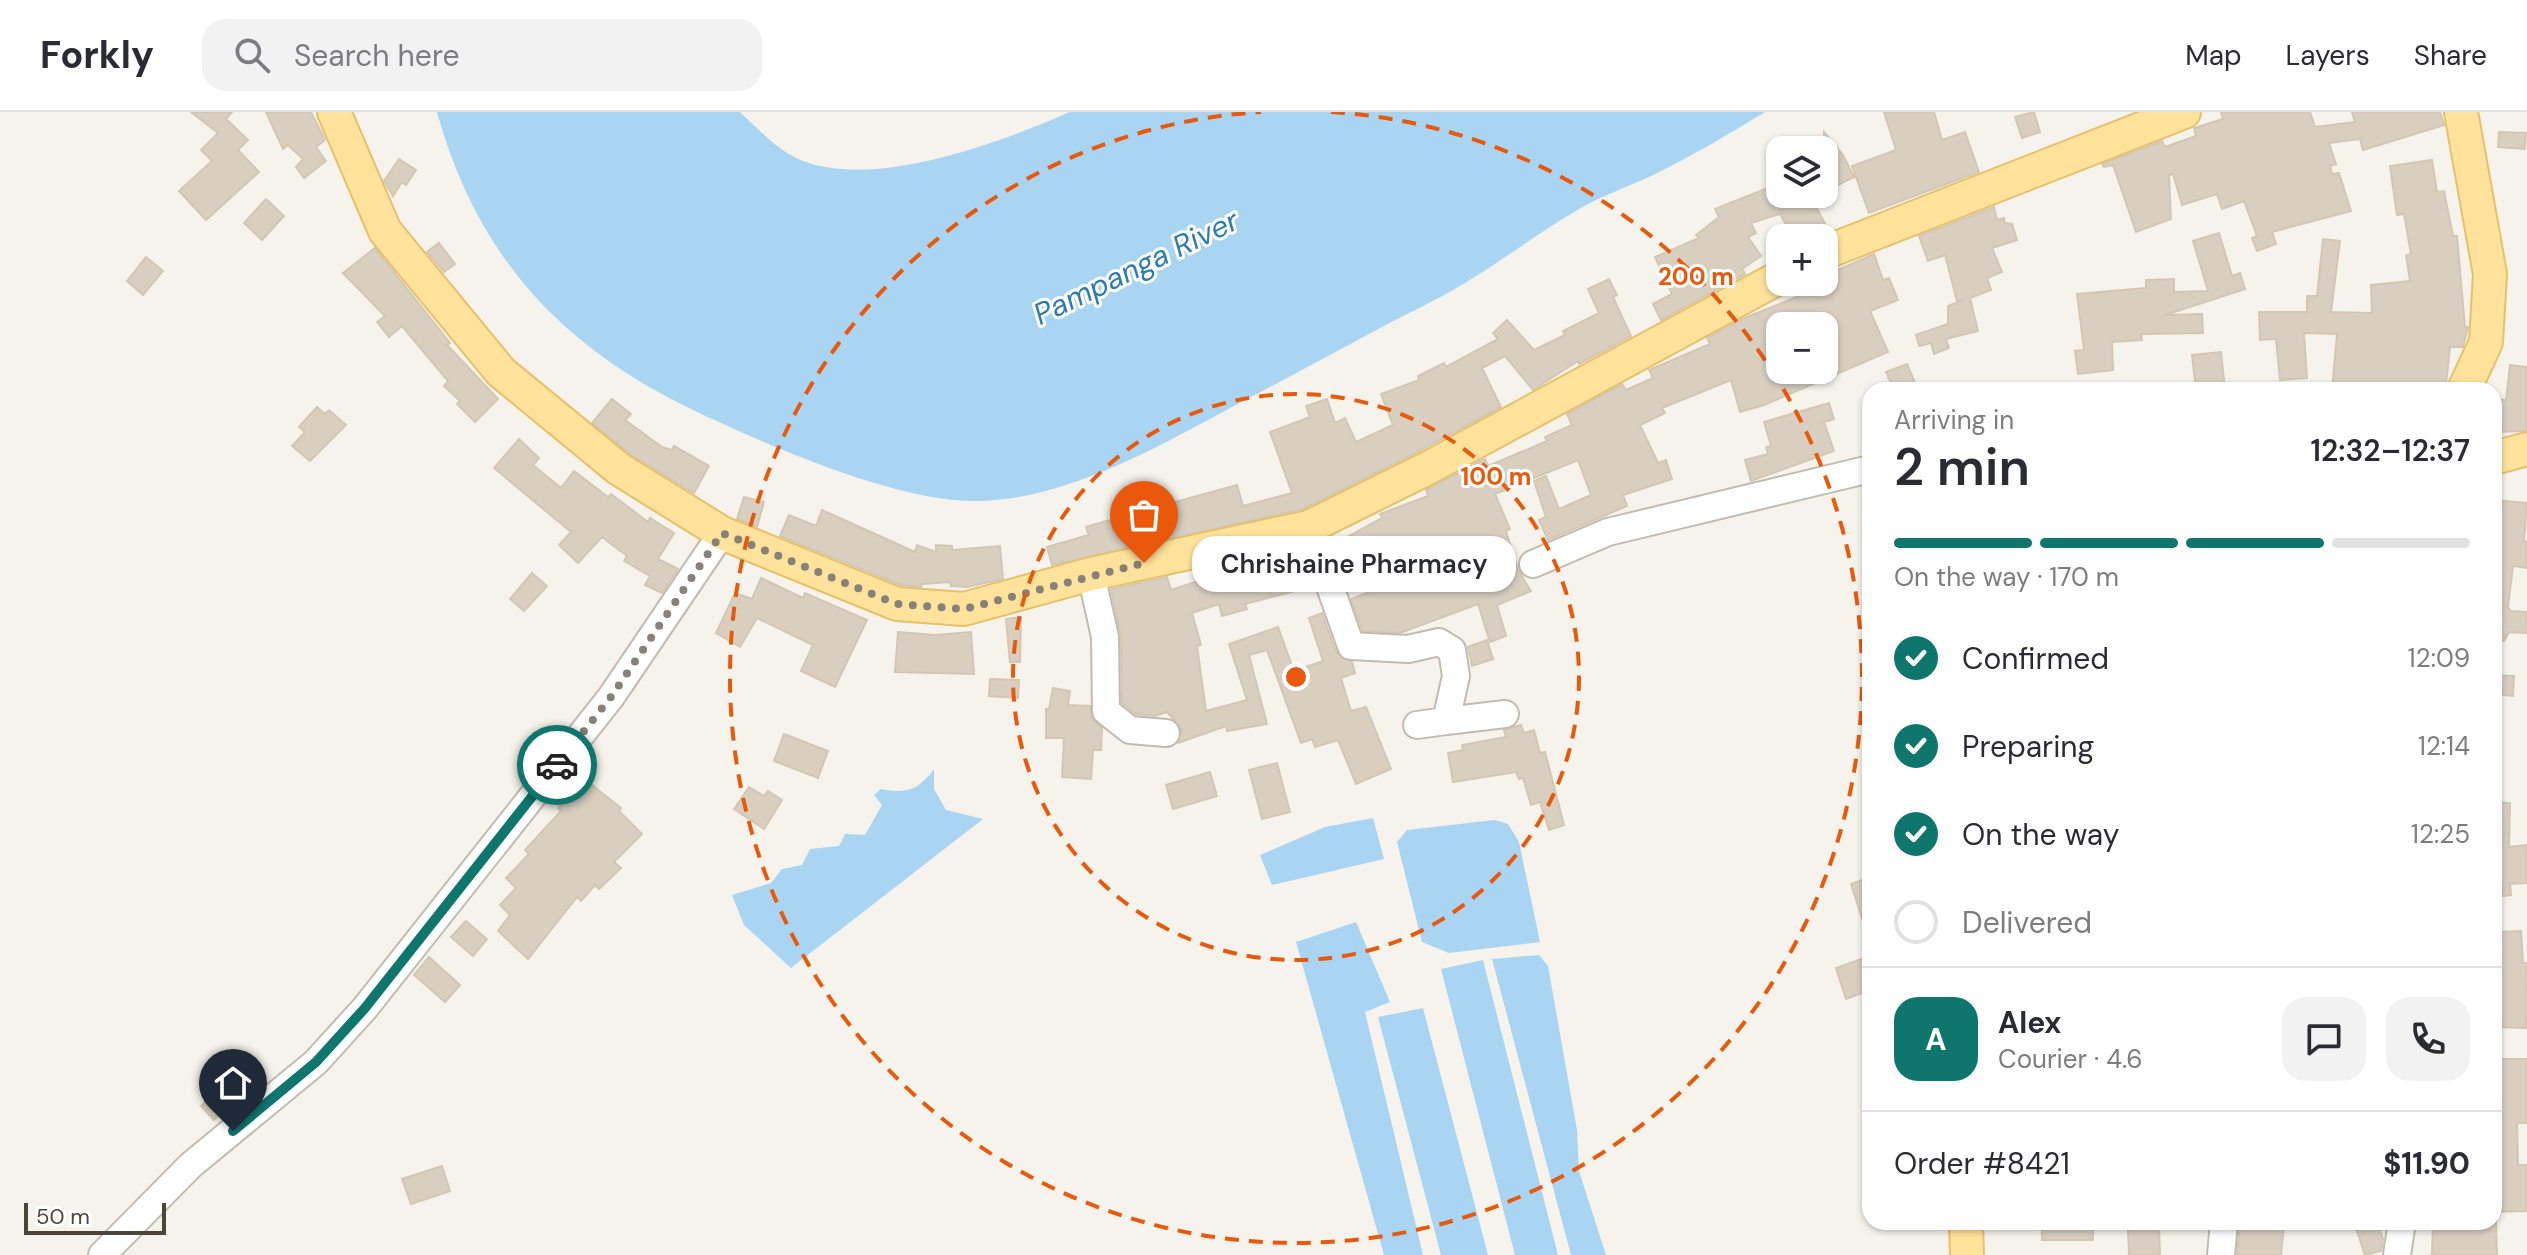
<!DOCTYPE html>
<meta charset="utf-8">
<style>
:root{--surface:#fff;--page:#f2f2f3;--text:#2b2b33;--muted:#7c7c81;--line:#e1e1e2;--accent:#0f766e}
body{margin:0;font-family:"DM Sans",sans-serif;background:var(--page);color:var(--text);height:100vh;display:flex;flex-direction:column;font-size:30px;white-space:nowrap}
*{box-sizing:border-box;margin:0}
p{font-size:26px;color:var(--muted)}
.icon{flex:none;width:44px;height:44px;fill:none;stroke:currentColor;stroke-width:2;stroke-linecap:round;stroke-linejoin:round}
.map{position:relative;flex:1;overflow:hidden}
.sheet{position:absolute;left:1862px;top:270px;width:640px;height:848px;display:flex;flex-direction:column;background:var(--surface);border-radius:24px;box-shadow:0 2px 6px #0004}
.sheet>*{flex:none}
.controls{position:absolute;left:1766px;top:24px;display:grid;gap:16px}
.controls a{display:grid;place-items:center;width:72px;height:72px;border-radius:16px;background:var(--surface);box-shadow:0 2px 6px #0004;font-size:40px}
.scale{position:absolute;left:24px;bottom:20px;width:142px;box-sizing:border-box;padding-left:8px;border:4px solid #4b4439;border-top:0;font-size:22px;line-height:28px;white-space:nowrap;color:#4b4439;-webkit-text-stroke:6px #fff;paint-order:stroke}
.pin{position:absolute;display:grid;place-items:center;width:68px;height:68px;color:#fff;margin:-82px -34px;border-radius:50% 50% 50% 0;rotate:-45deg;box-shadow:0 0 8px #0007}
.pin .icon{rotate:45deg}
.courier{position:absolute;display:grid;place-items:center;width:80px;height:80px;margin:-40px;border:6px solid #0f766e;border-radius:50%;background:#fff;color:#222;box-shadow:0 2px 10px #0007}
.bubble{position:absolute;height:56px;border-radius:24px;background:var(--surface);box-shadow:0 2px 6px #0004;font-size:26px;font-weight:600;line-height:56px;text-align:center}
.overview em{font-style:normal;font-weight:600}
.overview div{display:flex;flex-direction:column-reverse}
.overview{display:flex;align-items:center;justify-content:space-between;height:136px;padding:0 32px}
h1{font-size:52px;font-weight:600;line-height:60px}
.bar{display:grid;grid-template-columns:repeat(4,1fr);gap:12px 8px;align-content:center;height:96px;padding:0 32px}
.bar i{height:10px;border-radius:6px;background:var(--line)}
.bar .current{background:var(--accent)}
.bar p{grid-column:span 4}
.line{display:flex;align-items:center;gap:20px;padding:0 32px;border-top:2px solid var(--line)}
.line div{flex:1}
.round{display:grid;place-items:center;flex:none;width:84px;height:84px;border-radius:24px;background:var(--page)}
ol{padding:0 32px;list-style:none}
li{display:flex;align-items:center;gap:24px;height:88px}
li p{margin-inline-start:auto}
li .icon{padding:8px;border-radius:50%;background:var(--accent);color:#fff;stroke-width:4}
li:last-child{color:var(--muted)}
li i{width:44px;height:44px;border:4px solid var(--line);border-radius:50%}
header{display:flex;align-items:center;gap:48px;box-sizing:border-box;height:112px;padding:0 40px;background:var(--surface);border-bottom:2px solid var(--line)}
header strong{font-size:38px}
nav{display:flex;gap:44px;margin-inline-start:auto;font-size:28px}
.search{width:560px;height:72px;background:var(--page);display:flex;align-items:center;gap:20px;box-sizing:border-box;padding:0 28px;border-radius:24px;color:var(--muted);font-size:30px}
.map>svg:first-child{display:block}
.water{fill:#a9d4f2}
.building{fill:#d8cfc1;stroke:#d3c7b4;stroke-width:2;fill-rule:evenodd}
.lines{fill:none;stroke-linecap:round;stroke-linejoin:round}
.minor-casing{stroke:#c2bbae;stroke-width:30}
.major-casing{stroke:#e6c16a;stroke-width:36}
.minor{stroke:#fff;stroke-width:26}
.major{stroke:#ffe39c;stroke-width:32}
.done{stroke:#878178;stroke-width:8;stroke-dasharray:0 14.4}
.route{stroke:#0f766e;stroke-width:10}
.ring{fill:none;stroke:#e8590c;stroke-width:4;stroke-dasharray:14 10}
.labels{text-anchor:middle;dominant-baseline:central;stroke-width:6;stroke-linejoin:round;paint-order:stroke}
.water-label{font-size:30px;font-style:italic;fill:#2e7ab2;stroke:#fff}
.centre{fill:#e8590c;stroke:#fff;stroke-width:4}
.ring-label{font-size:24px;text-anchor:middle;font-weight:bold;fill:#e8590c;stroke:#fff;stroke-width:6;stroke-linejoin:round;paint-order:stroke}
</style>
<header>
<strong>Forkly</strong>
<div class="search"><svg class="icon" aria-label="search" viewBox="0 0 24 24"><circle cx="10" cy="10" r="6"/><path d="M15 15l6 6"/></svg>Search here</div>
<nav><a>Map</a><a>Layers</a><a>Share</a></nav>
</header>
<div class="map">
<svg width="2527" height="1143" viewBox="0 0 2527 1143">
<rect width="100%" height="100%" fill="#f6f3ec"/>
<path class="water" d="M437,0H740C758,17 779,40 803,49C877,77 1001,30 1070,0H1765C1729,22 1692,44 1653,63C1627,75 1599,85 1574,100C1535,123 1499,151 1460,174C1435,189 1408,201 1382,215C1333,241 1284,268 1234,294C1157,335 1070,386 981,389C900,392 767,333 693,298C560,234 477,144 437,0Z
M934,657V677L946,698L983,707L791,856L744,813L732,783L771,771L782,757L802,753L810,737L839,734L845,722L865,723L882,693L874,683L881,677C906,682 919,678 934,657Z
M1373,706L1384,747L1272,773L1260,743L1325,715Z
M1495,708L1508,712L1519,730L1540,830L1449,841L1422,830L1397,730L1407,718Z
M1356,810L1390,890L1365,900L1423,1143H1384L1296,830Z
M1539,843L1548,854L1577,1018L1579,1059L1606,1143H1571L1492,847Z
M1483,848L1558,1143H1515L1441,857Z
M1423,896L1488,1143H1441L1378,905Z"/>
<path class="building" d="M191,0H232L226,7L248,28L238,38L259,60L206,108L179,79L212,49L201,38L218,21Z
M266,0H311L325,28L316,35L326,49L304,66L296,55L303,47L288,33L283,37Z
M1884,0H1934L1942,28L1965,20L1979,60L1869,101L1852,54L1896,38Z
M2034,0L2040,20L2022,26L2015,5Z
M2221,0H2310L2315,15L2355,10L2352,0H2440L2444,13L2363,38L2360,27L2329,31L2336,52L2330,54L2332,62L2339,61L2351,99L2272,120L2276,132L2257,139L2252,126L2257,124L2244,89L2222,97L2217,82L2182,93L2173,62L2169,63L2171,107L2136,120L2113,53L2104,55L2102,52L2162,29L2165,35L2196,24L2194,16L2223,7Z
M1824,20L1843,43L1854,65L1824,80Z
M2499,20L2526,21L2525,37L2498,35Z
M399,47L416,58L406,73L402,70L393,84L384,69Z
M2432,48L2437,80L2444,79L2453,124H2457L2465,215H2468L2463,235H2450L2446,273L2393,271L2392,278H2332L2337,222L2304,221L2307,266L2280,268L2276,227L2260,228L2259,200H2307V184H2317L2323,127L2340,129L2331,200L2372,201L2371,173L2410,169L2406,143L2411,142L2404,102L2397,103L2390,54Z
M1780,71V82H1809L1829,119L1813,126H1794L1780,102L1751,111L1756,121L1748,125L1761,144L1742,157L1745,162L1661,208L1653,192L1672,182L1655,145L1699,126L1696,123L1719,105L1715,97Z
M266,87L284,104L262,128L244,111Z
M1994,95L1997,108L2004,106L2005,111L2012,112L2017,128L1992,136L2002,160L1987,166L1991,178L1970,186L1978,219L1946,227L1949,236L1934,242L1931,231L1919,234L1916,223L1948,212V194L1966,187L1957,189L1945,143L1928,149L1919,124Z
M2219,121L2232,164L2240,161L2245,177L2165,203L2202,202L2203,221L2141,222L2142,228L2112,230L2113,258L2078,262L2075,239L2084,238L2077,182L2146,176V168L2174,167V180L2208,179L2193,129Z
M439,131L455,152L444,160L427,140Z
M375,136L450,231L447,233L498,287L475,310L457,292L460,289L444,274L448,269L402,214L389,225L377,210L385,204L343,161Z
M1874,142L1883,168L1889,166L1898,188L1870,199L1888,240L1764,293L1740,300L1731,268L1662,296L1665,301L1640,313L1658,351L1666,348L1672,367L1623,383L1627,394L1548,428L1539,408L1546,405L1534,369L1546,364L1559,397L1591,383L1578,348L1495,382L1510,417L1506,419L1518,458L1531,479L1497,493L1506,524L1490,530L1478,492L1400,521L1363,519L1351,487L1378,477L1372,459L1344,466L1333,433L1382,406L1380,402L1428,384L1426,378L1485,347L1488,354L1547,329L1545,325L1572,313L1567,302L1622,272L1626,278L1653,266L1649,258L1710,232L1707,226L1747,205L1824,174V164ZM1780,214H1824V258H1780Z
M146,145L163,159L143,183L127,169Z
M1609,167L1617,183L1613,185L1631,224L1579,252L1578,249L1533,278L1505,244L1482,256L1501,295L1421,338L1303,397L1052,453L1047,435L1089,423L1086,415L1110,408L1113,419L1142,410L1139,395L1160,390L1161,394L1237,373L1243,394L1292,381L1270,320L1310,305L1306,294L1327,287L1335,311L1345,306L1356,330L1393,313L1381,282L1419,268L1418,264L1444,251L1446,255L1498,227L1493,221L1507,208L1534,238L1565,223L1563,219L1599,201L1588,177Z
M2221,240L2225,278H2196L2192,243Z
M1907,252L1918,278H1894L1886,260Z
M2510,253L2527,255V319L2494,320V287L2506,288Z
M612,287L631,302L625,308L662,335L672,338L674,334L709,354L694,381L630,342L592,311Z
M1829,291L1834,307L1824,310L1834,339L1751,369L1745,348L1768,342L1766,335L1771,334L1764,310Z
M317,295L325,302L329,298L346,313L310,349L292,334L305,320L299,315Z
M519,327L539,346L533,353L561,376L574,359L608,385L611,382L648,410L650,406L674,421L658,447L678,457L662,481L645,473L650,464L624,449L627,444L602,425L578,451L559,433L571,420L494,356Z
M744,385L764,390L757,415L737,407Z
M2494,388L2527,391L2524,429L2527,430V456L2513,454L2508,495L2511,499L2527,500V521L2509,520L2504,529L2494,528V455L2499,419H2494Z
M822,398L915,440L917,433L936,440V433L952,434V438L1000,434L1003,467L967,475L951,474L950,470L922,472L921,475L901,473L780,424L789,403L816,414Z
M1302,442L1313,474L1245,492L1247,497L1222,504L1219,492L1192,501L1201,533L1197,534L1206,599L1247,588L1229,532L1278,515L1294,559L1323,549L1309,506L1322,501L1336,540L1352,550L1355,561L1341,566L1351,599L1366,595L1391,657L1356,672L1338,628L1315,635L1312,627L1301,631L1267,538L1249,543L1267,612L1227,619L1226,614L1178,631L1181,615L1167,600L1155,604L1136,602L1122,591L1121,524L1111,477L1167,465L1171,478L1211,465L1209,457L1220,454L1233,451L1236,459L1262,452L1263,456Z
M532,461L547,474L524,499L510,487Z
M761,466L803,486L805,481L867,508L835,575L801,559L813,533L757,506L740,535L716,521L735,481L752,487Z
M1021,505L1020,550H1010L1006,507Z
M898,520L934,523L971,520L974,562L895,560Z
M1487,528L1493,547L1472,554L1468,535Z
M2494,563L2514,564L2513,584L2494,582Z
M990,567L1019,568L1018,586L989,584Z
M1053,576L1070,579L1068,593L1090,594L1092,607L1102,616L1101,638H1093L1091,667L1062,665L1064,626H1046V597H1049Z
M1521,613L1524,621L1534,618L1540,641L1545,640L1564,713L1549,718L1540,690L1531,693L1523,666L1519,667L1516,660L1453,670L1448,641L1463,638L1462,633L1506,625L1504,618Z
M784,622L828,639L818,666L774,649Z
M1277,651L1290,700L1262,707L1249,658Z
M1210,660L1217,684L1173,697L1166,673Z
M583,666L621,696L619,699L642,722L614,750L621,756L599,777L595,773L581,789L577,785L528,847L498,819L510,803L500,793L516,776L506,766L529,742L525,738L561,699L558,696Z
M749,675L764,684L768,679L782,688L764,717L734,697Z
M2494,690L2510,691L2509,735L2526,733L2527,745V771L2510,772L2511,783L2494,785Z
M1870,765V822H1867L1851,772Z
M466,809L487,827L473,844L451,825Z
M2521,819L2523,851H2527L2526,916L2494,915V839L2501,838L2500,820Z
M1870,844V878L1846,887L1836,856Z
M429,845L460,873L445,890L414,863Z
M2494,947H2527V1011H2517L2518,1053H2527V1099L2494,1100Z
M215,980L228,994L214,1008L201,994Z
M442,1054L450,1079L411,1092L402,1067Z
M2042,1110H2093V1128H2042Z
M2240,1110L2284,1113L2281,1143H2237Z
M2354,1110H2377L2383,1127L2381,1139L2365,1143Z
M2433,1110H2496L2497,1143H2432Z
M2159,1115L2160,1143H2129L2128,1116Z"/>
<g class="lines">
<g class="minor-casing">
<path id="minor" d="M1309,415L1351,534L1408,537L1439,530L1452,538L1456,564L1446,609L1505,602
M1533,452L1608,420L1870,357
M1091,462L1105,525L1106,599L1130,618L1166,621
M1417,613L1446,609
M102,1143L191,1053L316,950L365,896L611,585L722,421
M2221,1143L2224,1110
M2397,1143L2402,1110"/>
</g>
<g class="major-casing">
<path id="major" d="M334,0L385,119L501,260L619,357L722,421L897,492L964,497L1091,462L1309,415L1430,355L1780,165
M2461,0L2490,162L2486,230L2464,278
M1824,141L2184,0
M2494,346L2527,337
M1966,1110L1967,1143"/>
</g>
<use href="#minor" class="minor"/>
<use href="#major" class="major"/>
</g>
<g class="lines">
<path class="done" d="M557,653L611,585L722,421L897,492L964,497L1144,451"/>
<path class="route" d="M233,1019L316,950L365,896L557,653"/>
</g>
<g class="ring">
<circle cx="1296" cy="565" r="283"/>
<path d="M1331 0A566 566 0 1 1 1261 0"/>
</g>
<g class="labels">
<g class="water-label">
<text transform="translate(1136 155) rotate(-26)">Pampanga River</text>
</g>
</g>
<circle cx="1296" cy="565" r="12" class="centre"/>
<g class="ring-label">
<text x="1696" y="173">200 m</text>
<text x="1496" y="373">100 m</text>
</g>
</svg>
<div class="controls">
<a><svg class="icon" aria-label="layers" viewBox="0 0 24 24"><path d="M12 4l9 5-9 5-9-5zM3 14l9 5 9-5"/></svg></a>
<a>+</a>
<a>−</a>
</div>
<div class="scale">50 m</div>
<div class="pin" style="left:1144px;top:451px;background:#ea580c"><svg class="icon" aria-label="bag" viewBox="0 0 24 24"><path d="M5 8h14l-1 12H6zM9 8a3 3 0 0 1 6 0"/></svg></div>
<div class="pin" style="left:233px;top:1019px;background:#1f2937"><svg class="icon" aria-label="home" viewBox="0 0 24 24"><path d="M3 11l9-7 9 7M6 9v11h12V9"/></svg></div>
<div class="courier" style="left:557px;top:653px"><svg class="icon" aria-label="car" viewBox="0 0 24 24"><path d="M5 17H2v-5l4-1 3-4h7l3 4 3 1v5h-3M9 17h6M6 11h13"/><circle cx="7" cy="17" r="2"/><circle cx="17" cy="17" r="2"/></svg></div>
<div class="bubble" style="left:1192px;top:424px;width:324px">Chrishaine Pharmacy</div>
<section class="sheet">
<div class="overview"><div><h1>2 min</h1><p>Arriving in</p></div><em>12:32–12:37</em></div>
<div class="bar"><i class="current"></i><i class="current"></i><i class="current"></i><i></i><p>On the way · 170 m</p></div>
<ol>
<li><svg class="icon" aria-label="check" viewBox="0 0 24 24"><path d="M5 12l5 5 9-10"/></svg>Confirmed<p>12:09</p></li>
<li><svg class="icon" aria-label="check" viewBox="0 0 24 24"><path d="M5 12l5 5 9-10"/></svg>Preparing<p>12:14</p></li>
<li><svg class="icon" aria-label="check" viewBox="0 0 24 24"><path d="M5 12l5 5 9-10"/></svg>On the way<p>12:25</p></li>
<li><i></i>Delivered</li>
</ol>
<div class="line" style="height:144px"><b class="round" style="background:var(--accent);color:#fff">A</b><div><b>Alex</b><p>Courier · 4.6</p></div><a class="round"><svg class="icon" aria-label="chat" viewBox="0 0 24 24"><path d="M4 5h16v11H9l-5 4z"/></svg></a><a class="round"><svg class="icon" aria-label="phone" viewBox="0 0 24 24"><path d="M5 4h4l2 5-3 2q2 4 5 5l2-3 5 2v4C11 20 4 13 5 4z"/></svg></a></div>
<div class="line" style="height:104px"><div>Order #8421</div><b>$11.90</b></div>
</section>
</div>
